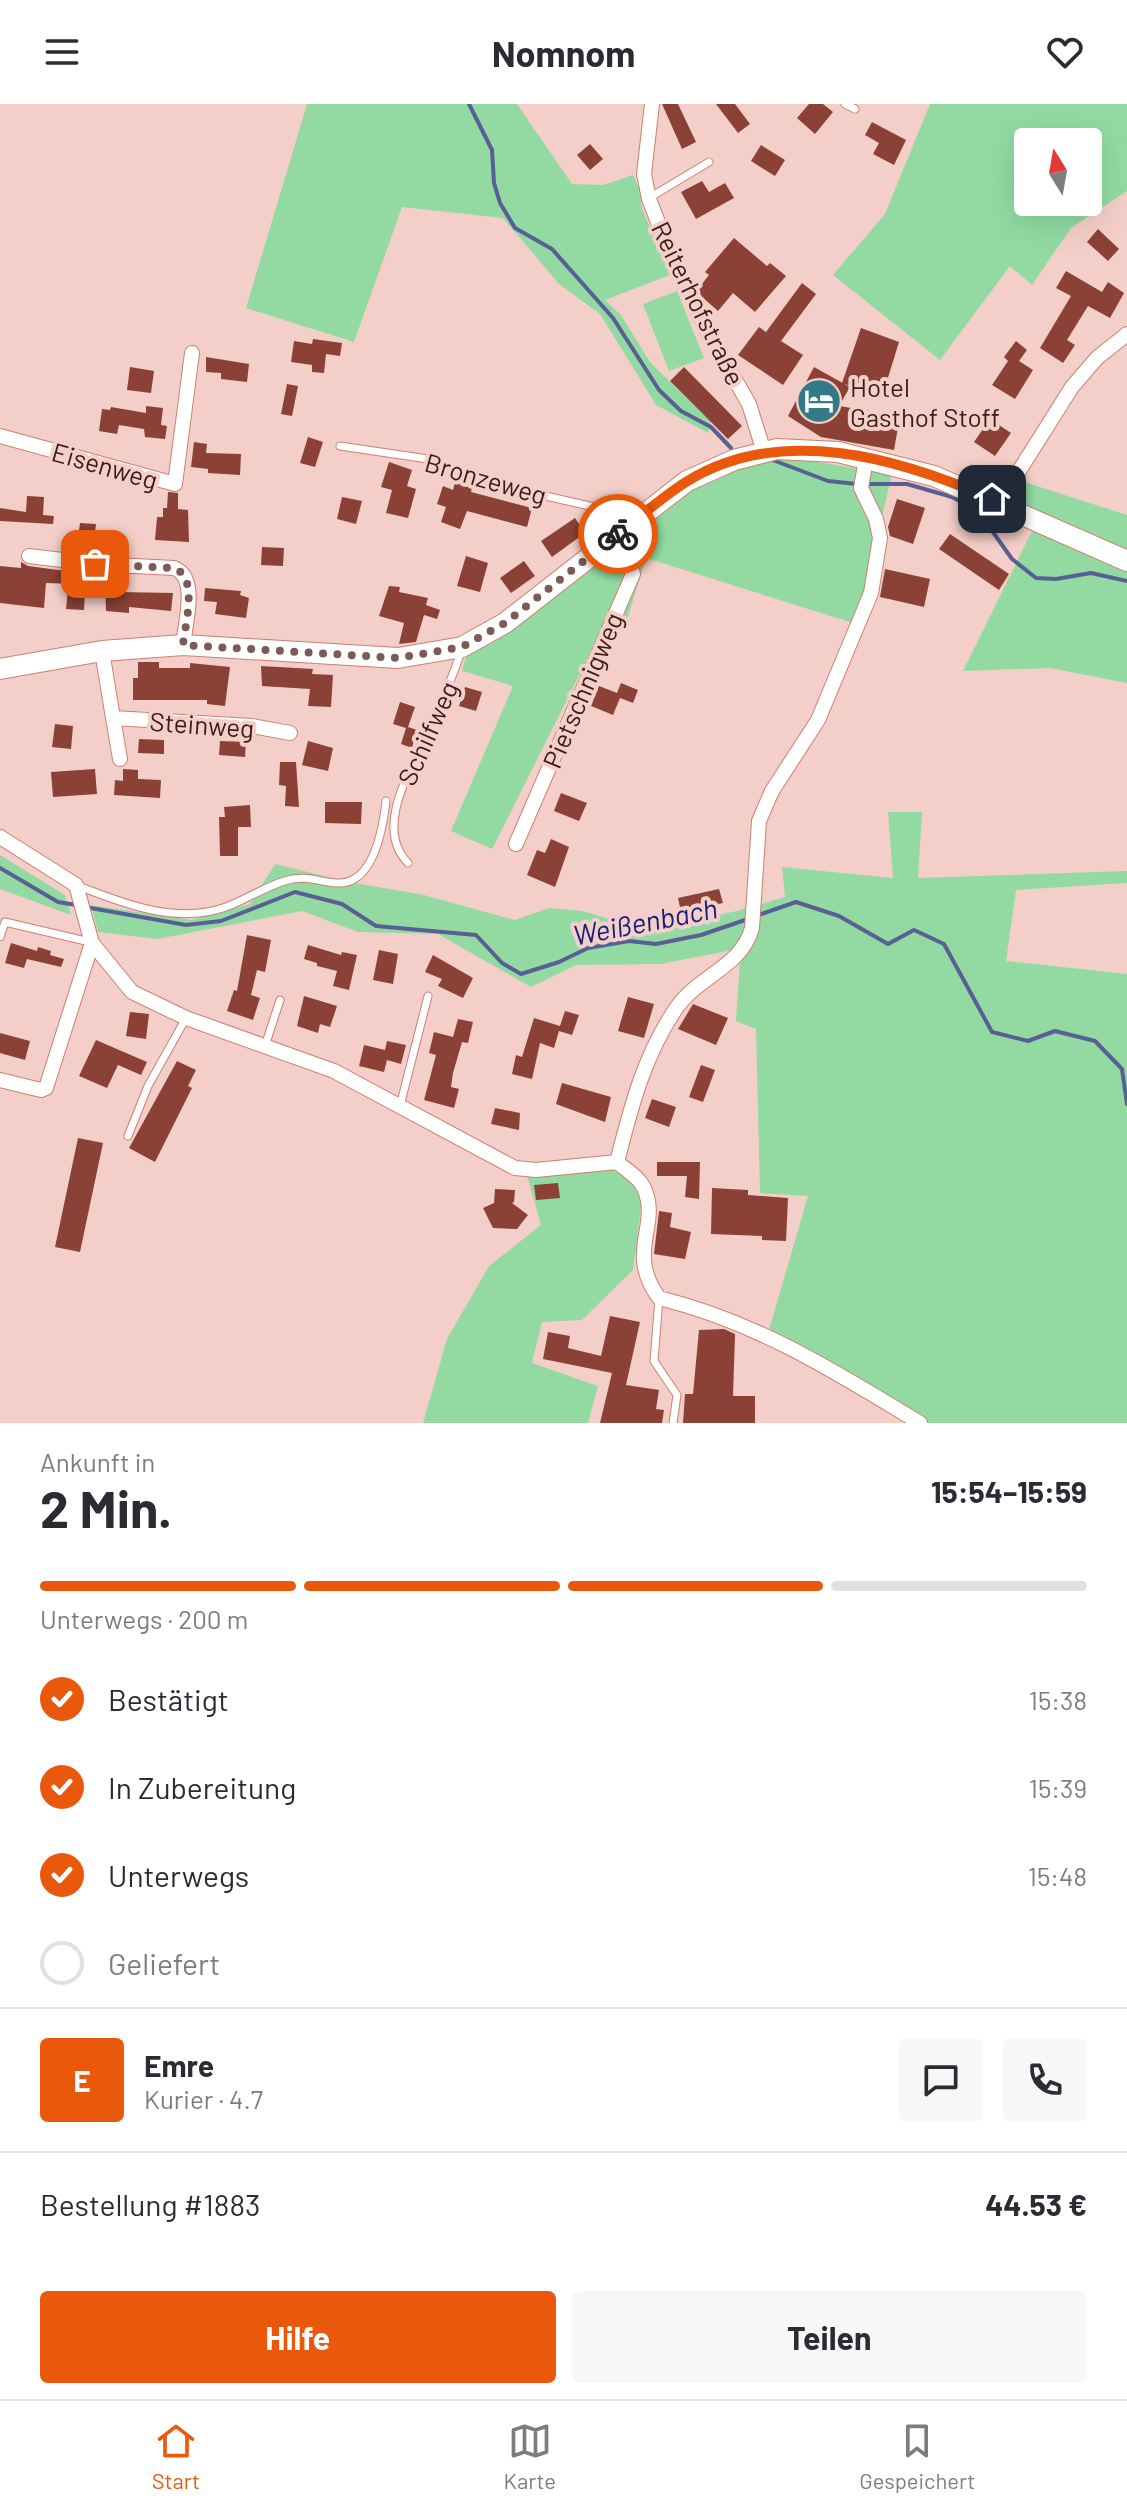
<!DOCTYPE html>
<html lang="de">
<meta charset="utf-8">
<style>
:root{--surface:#fff;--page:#f7f7f7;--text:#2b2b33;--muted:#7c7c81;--line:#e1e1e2;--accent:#ea580c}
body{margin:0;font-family:Barlow,sans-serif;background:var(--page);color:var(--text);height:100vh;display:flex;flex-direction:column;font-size:30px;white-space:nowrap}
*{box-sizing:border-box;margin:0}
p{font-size:26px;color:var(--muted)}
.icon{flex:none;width:44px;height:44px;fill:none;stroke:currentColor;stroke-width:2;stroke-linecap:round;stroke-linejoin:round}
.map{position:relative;height:1319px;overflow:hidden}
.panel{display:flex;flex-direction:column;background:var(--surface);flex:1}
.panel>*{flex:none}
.needle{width:52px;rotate:349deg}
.tools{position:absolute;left:1014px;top:24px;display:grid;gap:16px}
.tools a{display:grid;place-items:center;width:88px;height:88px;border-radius:8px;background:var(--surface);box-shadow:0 8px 32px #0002;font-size:40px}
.pin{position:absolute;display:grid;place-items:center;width:68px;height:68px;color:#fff;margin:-34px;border-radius:16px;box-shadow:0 4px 12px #0006}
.courier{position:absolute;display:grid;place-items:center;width:80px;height:80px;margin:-40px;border:6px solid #ea580c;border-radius:50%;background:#fff;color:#222;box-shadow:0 2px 10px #0007}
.head em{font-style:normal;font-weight:700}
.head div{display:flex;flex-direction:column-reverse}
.head{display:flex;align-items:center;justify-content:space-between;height:136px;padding:0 40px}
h1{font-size:52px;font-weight:700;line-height:60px}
.bar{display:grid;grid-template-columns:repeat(4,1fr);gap:12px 8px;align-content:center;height:96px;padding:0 40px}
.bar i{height:10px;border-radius:6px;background:var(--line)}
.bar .selected{background:var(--accent)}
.bar p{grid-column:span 4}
.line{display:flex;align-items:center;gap:20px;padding:0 40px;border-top:2px solid var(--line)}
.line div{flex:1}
.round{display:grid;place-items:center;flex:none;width:84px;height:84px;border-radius:8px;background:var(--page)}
ol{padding:0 40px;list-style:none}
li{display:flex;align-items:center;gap:24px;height:88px}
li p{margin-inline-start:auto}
li .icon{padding:8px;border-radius:50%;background:var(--accent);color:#fff;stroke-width:4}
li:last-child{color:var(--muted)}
li i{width:44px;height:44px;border:4px solid var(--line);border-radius:50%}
.primary-button{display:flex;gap:16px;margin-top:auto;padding:16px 40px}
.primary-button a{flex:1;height:92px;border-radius:8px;background:var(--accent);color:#fff;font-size:32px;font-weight:700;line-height:92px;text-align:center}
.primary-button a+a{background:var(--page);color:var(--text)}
header{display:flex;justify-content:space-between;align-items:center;height:104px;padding:0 40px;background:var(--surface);font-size:36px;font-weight:700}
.tabs{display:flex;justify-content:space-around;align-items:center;height:112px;border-top:2px solid var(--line);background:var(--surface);font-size:22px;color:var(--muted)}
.tabs a{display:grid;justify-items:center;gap:4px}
.tabs .selected{color:var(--accent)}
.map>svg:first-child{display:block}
.green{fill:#92daa2;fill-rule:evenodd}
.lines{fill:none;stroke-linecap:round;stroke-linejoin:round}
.stream{stroke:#595f94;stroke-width:4}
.building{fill:#8c4136}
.service-casing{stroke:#cf7e70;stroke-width:9}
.minor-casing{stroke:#cf7e70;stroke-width:16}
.secondary-casing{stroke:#cf7e70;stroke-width:22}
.service{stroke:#fff;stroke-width:7}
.minor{stroke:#fff;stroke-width:14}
.secondary{stroke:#fff;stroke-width:20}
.done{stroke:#7c5a55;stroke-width:8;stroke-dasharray:0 14.4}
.route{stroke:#ea580c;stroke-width:10}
.labels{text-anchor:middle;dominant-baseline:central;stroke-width:8;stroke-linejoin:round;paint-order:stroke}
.street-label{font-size:26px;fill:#3c1b16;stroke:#f4cfc9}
.poi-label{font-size:26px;fill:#3c1b16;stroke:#f4cfc9;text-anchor:start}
.water-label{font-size:28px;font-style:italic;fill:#171d79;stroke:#f4cfc9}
</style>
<header><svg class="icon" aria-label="menu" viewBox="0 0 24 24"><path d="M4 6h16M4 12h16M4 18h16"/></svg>Nomnom<svg class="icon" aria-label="heart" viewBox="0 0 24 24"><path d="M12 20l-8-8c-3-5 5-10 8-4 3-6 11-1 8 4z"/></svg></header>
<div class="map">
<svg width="1127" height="1319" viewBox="0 0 1127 1319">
<rect width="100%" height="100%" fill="#f4cfc9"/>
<path class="green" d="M307,0H517L572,80L603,81L633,71L641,88V102L670,171L605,196L621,211L650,258L711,318L708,329L656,301L600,210L559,180L503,114L402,103L354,238L246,204Z
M930,0H1127V87L1071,124L1032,181L1010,162L940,256L833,171L885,110ZM1028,38H1088V98H1028Z
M677,187L704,254L669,267L643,200Z
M780,352L892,370L862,499L853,519L646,454L626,519L609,512L492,745L451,727L513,582L462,567L468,545L698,381L745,359Z
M1018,376L1127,411V579L1050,564L963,567L1032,427L1005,414Z
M888,708H922L918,774L1127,767V779L1016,786L1006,857L1127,870V1319H905L769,1226L808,1092L760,1089L756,925L736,917L741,841L728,847L660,860L576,861L531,883L438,830L358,828L302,807L157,835L98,828L91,801L191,816L250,800L275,760L349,778L424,791L515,816L549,804L582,807L648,826L737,807L785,793L782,763L893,774Z
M0,751L65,791L71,811L0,785Z
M611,1065L636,1079L642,1095L633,1166L582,1216L542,1218L532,1259L598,1282L588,1319H423L447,1235L489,1162L541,1121L527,1071Z"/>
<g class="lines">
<path class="stream" d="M469,0L492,46L494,79L500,99L515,124L552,145L613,214L659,286L681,307L711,323L731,344
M770,355L828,377L857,380
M865,380H907L952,393L978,407L1012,455L1036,474L1056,475L1091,469L1127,477
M0,764L58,798L76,801
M85,803L186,821L221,817L295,788L342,800L376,822L476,831L502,859L521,870L559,858L588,844L629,837L656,840L701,831L748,815
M756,812L796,798L839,812L888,840L914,826L944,840L992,928L1028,937L1055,927L1095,937L1122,965L1127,1000"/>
</g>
<path class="building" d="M662,0H678L696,38L682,45Z
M716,0H735L750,20L738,29Z
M809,0H823L833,8L815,30L797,14Z
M872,18L906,36L894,61L873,50L879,39L865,31Z
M590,40L603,55L590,66L577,51Z
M761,41L785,56L775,72L751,57Z
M702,77L709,88L725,79L734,94L696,115L681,88Z
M1098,125L1119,145L1108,157L1087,138Z
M734,134L767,162L770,159L786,172L755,208L733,189L718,207L702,193L698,185L709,171L705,168Z
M1066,167L1102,188L1108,178L1124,189L1110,214L1088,202L1067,236L1075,241L1063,259L1040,244L1071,192L1056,184Z
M802,179L816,190L781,237L803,251L783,281L738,251L759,223L766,228Z
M861,224L899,238L882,293L842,279Z
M313,235L342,239L340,252L326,250L324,269L312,268V261L291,258L294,237L312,240Z
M1016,237L1027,246L1019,257L1033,266L1015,295L992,281L1008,257L1004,253Z
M206,253L249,260L247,278L221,275V269L206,268Z
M130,263L154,267L151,289L127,286Z
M684,263L742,322L728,335L670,277Z
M814,263L850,283L839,302L900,312L894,346L821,333L788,312Z
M287,280L298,282L292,312L281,310Z
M146,302L163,304L161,321L167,322L165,335L145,333L144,325L119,321L117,330L99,327L102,305L110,306L111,303L146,309Z
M990,315L1011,329L995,352L974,338Z
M308,333L323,338L315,363L300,359Z
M194,338L207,340L206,349L241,350L240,371L208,369V365L191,363Z
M389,358L412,366L407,382L416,385L408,414L386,409L392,386L381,383Z
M456,374L473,379L471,388L532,404L527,423L467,407L460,425L441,418L446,403L437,400L443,382L453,386Z
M168,388L178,389V405L188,406L189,438L155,436L157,413H163V404H167Z
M27,392L44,393L43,411L54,412L53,420L0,417V404L26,408Z
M342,393L362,397L356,420L337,415Z
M897,395L925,404L913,440L890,432L888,423Z
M575,414L585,429L552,453L541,437Z
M80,419L96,420L93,444L77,442Z
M950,430L1009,470L999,486L939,445Z
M262,443L284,444L283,462L261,461Z
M466,452L488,459L480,488L457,482Z
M524,457L535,472L511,489L500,474Z
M21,458L28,462L74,468L73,480L46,479L44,504L0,499V462L21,464Z
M885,465L930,475L924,503L880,493Z
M105,471H120L119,488L173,489L171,507L129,503V509L106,507Z
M389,482L400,483L399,488L428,494L426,501L440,506L437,515L424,511L416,538L399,540L404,519L379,512Z
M205,484L241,487L240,491L249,494L246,514L215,510L217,498L204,497Z
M68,485L85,487L84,506L66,505Z
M138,558H159V564H190V559L230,563L225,602L207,600V596H133V574H138Z
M261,562L313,565L312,570L333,571L331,603L308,602L310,585L262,582Z
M621,579L638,586L633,599L620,594L613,611L591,602L599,582L617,589Z
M465,583L482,588L476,607L459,602Z
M400,598L415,603L408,623L417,626L412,644L401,640L406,624L393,620Z
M55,620L73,622L71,645L52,643Z
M139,635L164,636V650L138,649Z
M220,637L246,638L245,653L219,651Z
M308,637L333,644L328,667L302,661Z
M280,658H296L299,703L285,702L286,682L279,681Z
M95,665L97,690L53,693L51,668Z
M123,665L138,666V675L161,676L160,694L114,691L115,676L123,677Z
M561,689L587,699L579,717L554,707Z
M325,698H362L361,720L325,719Z
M250,701L251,723H238V752H220L219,713H225L224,703Z
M551,735L569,743L555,783L527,771L537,746L545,749Z
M719,785L723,799L681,808L678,794Z
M247,831L271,836L265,868L257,866L251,891L260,894L253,916L227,907L234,886L237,887Z
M11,839L37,847L38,843L51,847L50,851L64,855L61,863L27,855L24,864L5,859Z
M308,841L341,851L342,848L357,851L349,886L333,882L337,867L317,862V859L304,855Z
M379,846L398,850L393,880L373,876Z
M433,851L473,874L463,894L438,882L442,875L425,868Z
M304,892L337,902L330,923L320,920L318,929L297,922Z
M628,893L654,900L644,934L618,927Z
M693,900L728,914L716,941L678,925Z
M565,907L579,911L572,931L559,927L554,944L540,939L532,975L512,970L516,951L522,953L534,914L560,922Z
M130,908L149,910L146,935L126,932Z
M458,915L473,918L468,939L462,938L453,969L451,983L459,985L454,1004L424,996L436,951L429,949L434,928L453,933Z
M0,929L30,937L25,956L0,949Z
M96,936L147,958L141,971L118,961L107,984L79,972Z
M387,937L406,941L401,960L387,956L384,968L359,962L364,941L385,946Z
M177,957L196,966L188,982L192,984L155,1058L129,1044Z
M701,961L715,966L703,998L689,993Z
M562,979L611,993L605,1018L556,1000Z
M652,995L676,1003L669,1023L645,1014Z
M495,1004L520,1009L519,1026L491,1020Z
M78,1034L103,1039L80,1148L55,1143Z
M657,1058H700L699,1095L685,1093L687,1072H657Z
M558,1079L560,1094L536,1096L534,1081Z
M712,1084L748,1086V1091L788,1094L786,1137L762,1136V1132L711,1130Z
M495,1085L515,1086L514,1098L512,1099L528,1111L517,1125L493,1124L483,1104L494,1099Z
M659,1107L672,1109L670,1123L691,1128L685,1155L654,1150Z
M610,1212L640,1218L626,1281L659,1286L656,1305L664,1306L662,1319H600L612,1269L543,1255L548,1228L570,1232L568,1244L601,1252Z
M724,1225L735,1230L733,1292H755V1319H683L685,1290H693L699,1226Z"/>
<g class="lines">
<g class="service-casing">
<path id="service" d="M845,0L855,5
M649,94L709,58
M340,342L428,355L524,387L598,404L623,423
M408,759C372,722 414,661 431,623C442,598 452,574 461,548
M76,781C122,799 176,821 226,803C247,795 266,782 288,776C305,771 320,778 337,779C374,781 383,723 386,697
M0,833L5,818L90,838
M265,942L280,896
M400,1002L428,892
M128,1032L148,982L186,914
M659,1194L654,1257L677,1291L673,1319"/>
</g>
<g class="minor-casing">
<path id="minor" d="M652,0L644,70L649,95L673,157L705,223L749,300L764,348
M0,332L175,380L192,249
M992,395L1019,367L1072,283L1097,254L1127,230
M29,452L95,460L174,464C199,473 185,520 183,541
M102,547L113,614L252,622L290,629
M113,614L120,655
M0,733L76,781L92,839L132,888L186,914L334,967L515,1064L536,1066L617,1058
M516,740L633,470L630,459L609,437
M0,976L41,986L46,984L92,839
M617,1058C631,1003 644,951 677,903C699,872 742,862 752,824L759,717L772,687L818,616L871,489L880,434L876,415L861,384L866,355
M617,1058C626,1066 639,1073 644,1084C661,1122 625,1147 659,1194C757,1218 834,1267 920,1319"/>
</g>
<g class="secondary-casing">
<path id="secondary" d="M0,565L102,547L183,541L398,554L462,543L505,519L687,377L734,356L777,345L838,348L934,372L1127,457"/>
</g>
<use href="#service" class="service"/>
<use href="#minor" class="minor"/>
<use href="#secondary" class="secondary"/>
</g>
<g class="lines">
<path class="done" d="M95,460L174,464C199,473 185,520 183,541L398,554L462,543L505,519L618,430"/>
<path class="route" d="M618,430C640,413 662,393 686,378C780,319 899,354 992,395"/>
</g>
<defs>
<g id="hotel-disc" transform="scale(2.3)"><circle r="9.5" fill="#347a86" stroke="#f4cfc9"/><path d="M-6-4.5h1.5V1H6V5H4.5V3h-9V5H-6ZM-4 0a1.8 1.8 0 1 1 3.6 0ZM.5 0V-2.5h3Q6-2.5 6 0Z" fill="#fff"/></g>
</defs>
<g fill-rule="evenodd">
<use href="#hotel-disc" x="819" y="297"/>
</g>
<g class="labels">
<g class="street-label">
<text transform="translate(699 199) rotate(64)">Reiterhofstraße</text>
<text transform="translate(105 361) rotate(16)">Eisenweg</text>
<text transform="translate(486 374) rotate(16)">Bronzeweg</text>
<text transform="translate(582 586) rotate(-67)">Pietschnigweg</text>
<text transform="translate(202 620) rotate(4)">Steinweg</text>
<text transform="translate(427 629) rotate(-66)">Schilfweg</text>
</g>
<g class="poi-label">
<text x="850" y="282">Hotel<tspan x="850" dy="30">Gasthof Stoff</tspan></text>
</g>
<g class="water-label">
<text transform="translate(645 817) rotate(-11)">Weißenbach</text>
</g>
</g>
</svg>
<div class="tools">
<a><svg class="needle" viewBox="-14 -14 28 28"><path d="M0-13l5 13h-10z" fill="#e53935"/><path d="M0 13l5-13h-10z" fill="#7c7c81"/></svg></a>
</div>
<div class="pin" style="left:95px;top:460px;background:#ea580c"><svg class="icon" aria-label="bag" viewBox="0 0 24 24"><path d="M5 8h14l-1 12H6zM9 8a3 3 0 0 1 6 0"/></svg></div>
<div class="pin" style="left:992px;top:395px;background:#1f2937"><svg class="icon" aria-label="home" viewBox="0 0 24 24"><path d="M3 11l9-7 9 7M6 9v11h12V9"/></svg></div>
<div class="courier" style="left:618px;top:430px"><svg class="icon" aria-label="bike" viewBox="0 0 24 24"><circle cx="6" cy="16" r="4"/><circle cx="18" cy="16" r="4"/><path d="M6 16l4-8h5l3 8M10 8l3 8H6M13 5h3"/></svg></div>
</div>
<section class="panel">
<div class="head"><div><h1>2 Min.</h1><p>Ankunft in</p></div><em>15:54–15:59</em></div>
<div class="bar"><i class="selected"></i><i class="selected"></i><i class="selected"></i><i></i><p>Unterwegs · 200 m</p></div>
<ol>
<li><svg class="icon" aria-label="check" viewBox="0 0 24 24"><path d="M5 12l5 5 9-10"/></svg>Bestätigt<p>15:38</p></li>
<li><svg class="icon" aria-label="check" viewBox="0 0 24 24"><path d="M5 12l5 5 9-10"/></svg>In Zubereitung<p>15:39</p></li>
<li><svg class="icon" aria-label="check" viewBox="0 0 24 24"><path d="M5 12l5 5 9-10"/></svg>Unterwegs<p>15:48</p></li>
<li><i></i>Geliefert</li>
</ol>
<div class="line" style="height:144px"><b class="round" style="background:var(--accent);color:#fff">E</b><div><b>Emre</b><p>Kurier · 4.7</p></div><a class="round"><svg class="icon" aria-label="chat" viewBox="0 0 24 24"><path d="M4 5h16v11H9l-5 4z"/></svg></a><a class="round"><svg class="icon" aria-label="phone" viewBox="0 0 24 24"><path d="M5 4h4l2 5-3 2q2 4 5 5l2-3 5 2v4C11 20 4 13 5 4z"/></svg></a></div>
<div class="line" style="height:104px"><div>Bestellung #1883</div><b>44.53 €</b></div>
<div class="primary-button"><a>Hilfe</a><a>Teilen</a></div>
</section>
<nav class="tabs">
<a class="selected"><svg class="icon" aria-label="home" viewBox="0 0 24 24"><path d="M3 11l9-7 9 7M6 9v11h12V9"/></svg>Start</a>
<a><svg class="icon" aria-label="map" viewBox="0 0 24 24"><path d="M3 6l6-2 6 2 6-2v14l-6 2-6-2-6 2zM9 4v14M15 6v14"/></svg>Karte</a>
<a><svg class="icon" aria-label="saved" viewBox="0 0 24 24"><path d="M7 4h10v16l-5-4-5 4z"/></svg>Gespeichert</a>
</nav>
